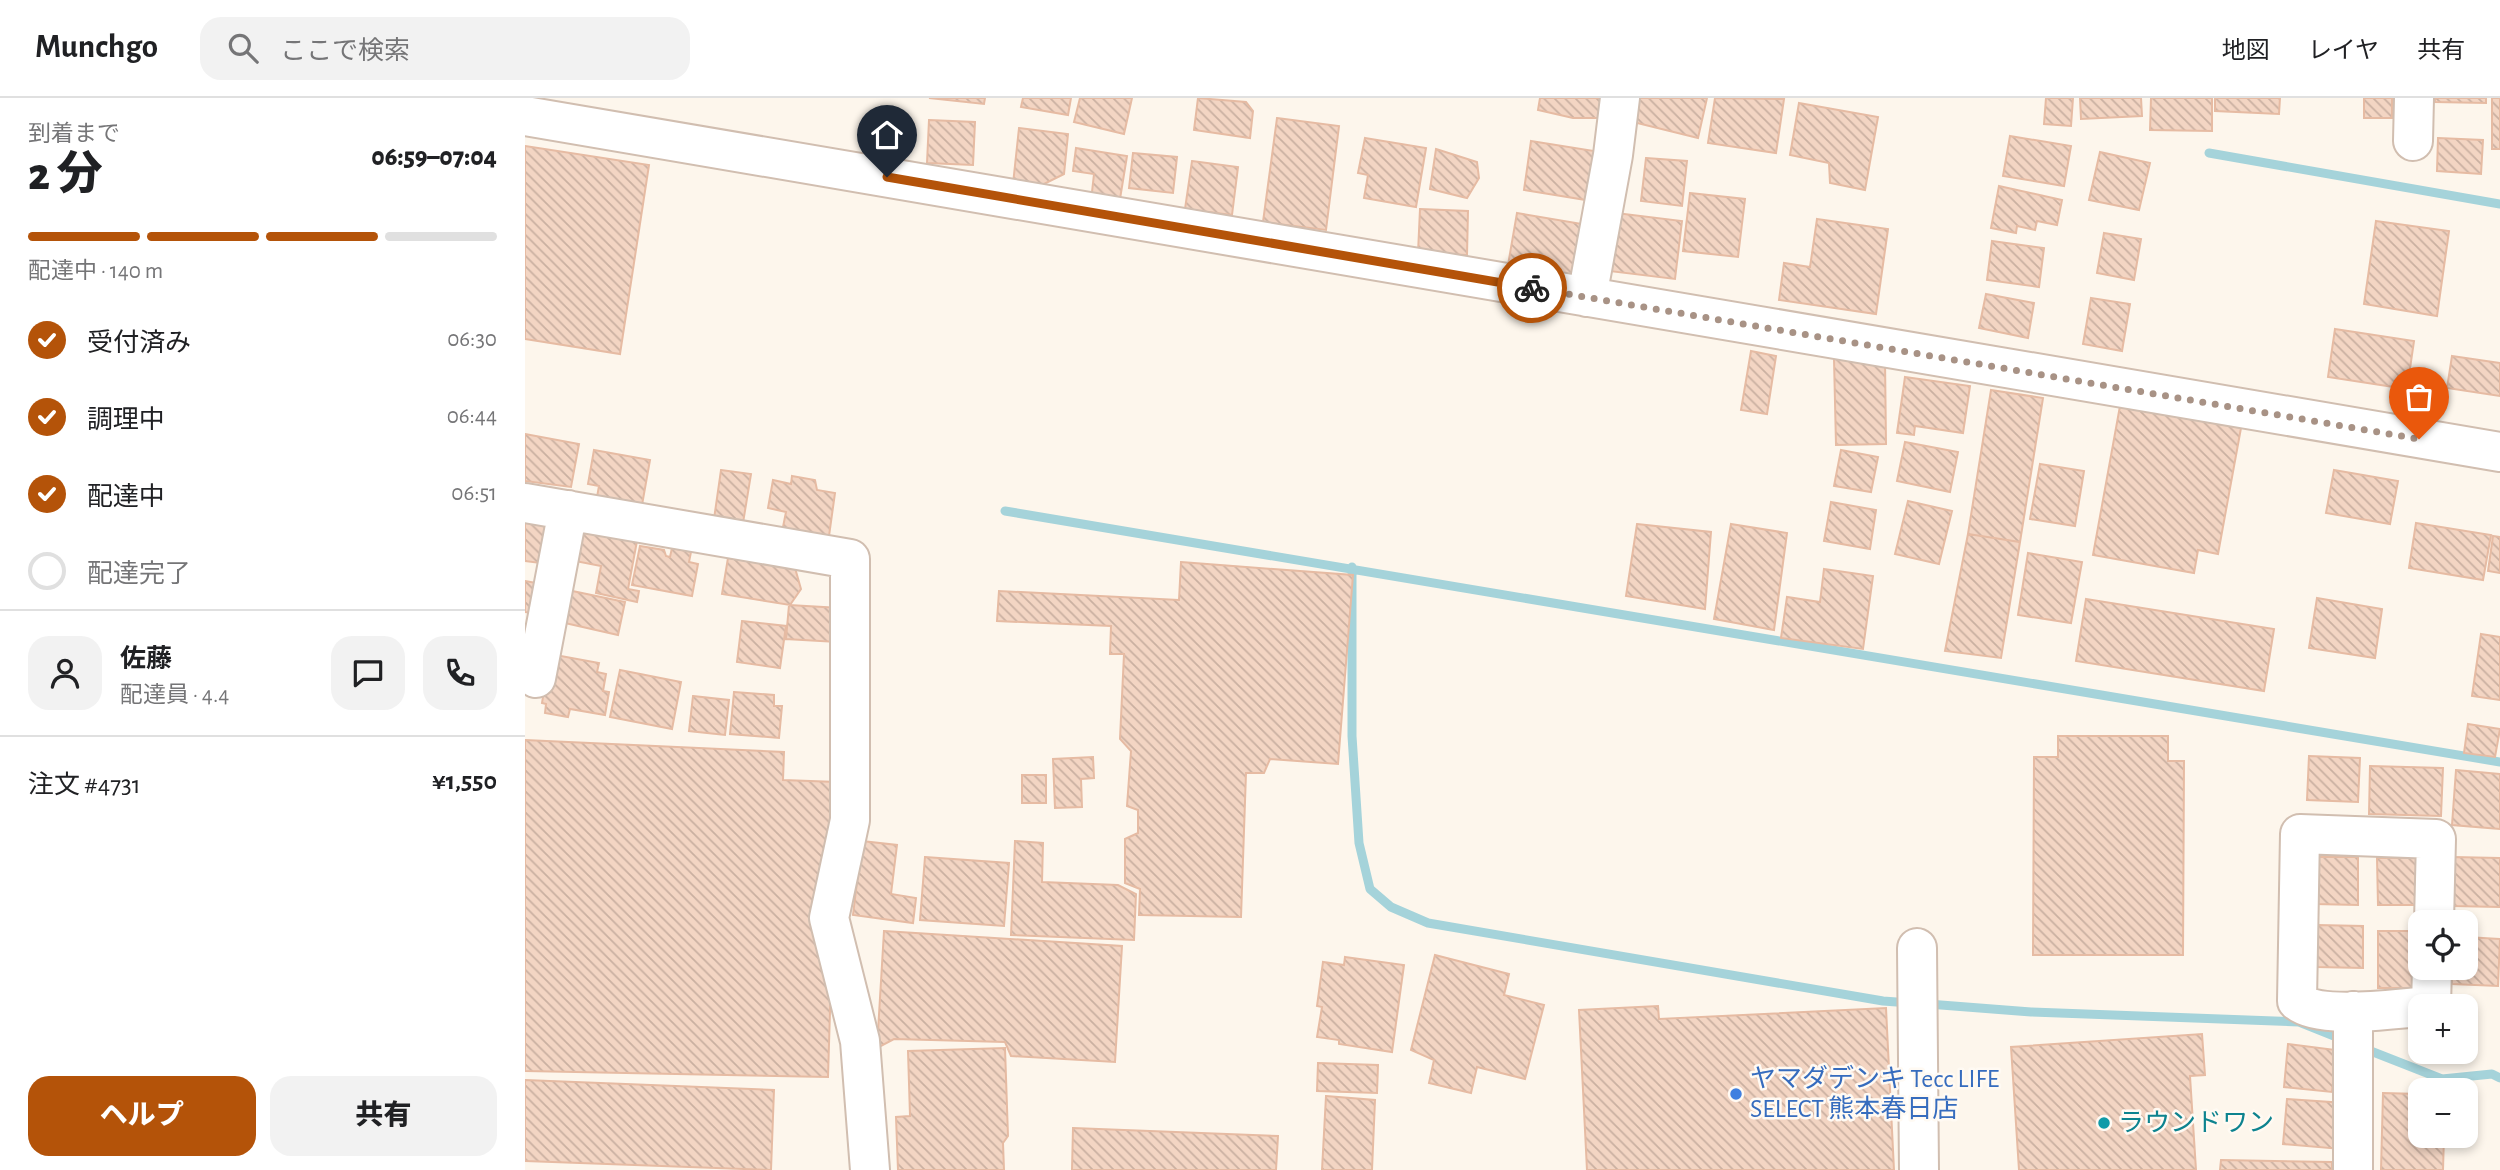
<!DOCTYPE html>
<html lang="ja">
<meta charset="utf-8">
<style>
:root{--surface:#fff;--page:#f2f2f2;--text:#202124;--muted:#757577;--line:#e0e0e0;--accent:#b45309}
body{margin:0;font-family:"Alegreya Sans","Noto Sans JP",sans-serif;background:var(--page);color:var(--text);height:100vh;display:flex;flex-direction:column;font-size:26px;white-space:nowrap}
*{box-sizing:border-box;margin:0}
p{font-size:23px;color:var(--muted)}
.icon{flex:none;width:38px;height:38px;fill:none;stroke:currentColor;stroke-width:2;stroke-linecap:round;stroke-linejoin:round}
.map{position:relative;flex:1;overflow:hidden}
.side{display:flex;flex-direction:column;background:var(--surface);width:525px}
.side>*{flex:none}
.buttons{position:absolute;left:1883px;top:812px;display:grid;gap:14px}
.buttons a{display:grid;place-items:center;width:70px;height:70px;border-radius:14px;background:var(--surface);box-shadow:0 4px 10px #0003;font-size:35px}
.pin{position:absolute;display:grid;place-items:center;width:60px;height:60px;color:#fff;margin:-72px -30px;border-radius:50% 50% 50% 0;rotate:-45deg;box-shadow:0 0 7px #0007}
.pin .icon{rotate:45deg}
.courier{position:absolute;display:grid;place-items:center;width:70px;height:70px;margin:-35px;border:5px solid #b45309;border-radius:50%;background:#fff;color:#222;box-shadow:0 2px 9px #0007}
.headline em{font-style:normal;font-weight:800}
.headline div{display:flex;flex-direction:column-reverse}
.headline{display:flex;align-items:center;justify-content:space-between;height:119px;padding:0 28px}
h1{font-size:46px;font-weight:800;line-height:52px}
.bar{display:grid;grid-template-columns:repeat(4,1fr);gap:10px 7px;align-content:center;height:84px;padding:0 28px}
.bar i{height:9px;border-radius:5px;background:var(--line)}
.bar .active{background:var(--accent)}
.bar p{grid-column:span 4}
.line{display:flex;align-items:center;gap:18px;padding:0 28px;border-top:2px solid var(--line)}
.line div{flex:1}
.round{display:grid;place-items:center;flex:none;width:74px;height:74px;border-radius:21px;background:var(--page)}
ol{padding:0 28px;list-style:none}
li{display:flex;align-items:center;gap:21px;height:77px}
li p{margin-inline-start:auto}
li .icon{padding:7px;border-radius:50%;background:var(--accent);color:#fff;stroke-width:4}
li:last-child{color:var(--muted)}
li i{width:38px;height:38px;border:4px solid var(--line);border-radius:50%}
.action{display:flex;gap:14px;margin-top:auto;padding:14px 28px}
.action a{flex:1;height:80px;border-radius:21px;background:var(--accent);color:#fff;font-size:28px;font-weight:800;line-height:80px;text-align:center}
.action a+a{background:var(--page);color:var(--text)}
header{display:flex;align-items:center;gap:42px;box-sizing:border-box;height:98px;padding:0 35px;background:var(--surface);border-bottom:2px solid var(--line)}
header strong{font-size:33px}
nav{display:flex;gap:38px;margin-inline-start:auto;font-size:24px}
.search{width:490px;height:63px;background:var(--page);display:flex;align-items:center;gap:18px;box-sizing:border-box;padding:0 24px;border-radius:21px;color:var(--muted);font-size:26px}
main{display:flex;flex:1;min-height:0}
.map>svg:first-child{display:block}
.lines{fill:none;stroke-linecap:round;stroke-linejoin:round}
.stream{stroke:#a5d3da;stroke-width:9}
.building{fill:url(#building-back-hatch);stroke:#e6bba3;stroke-width:2}
.minor-casing{stroke:#d1beb0;stroke-width:42}
.minor{stroke:#fff;stroke-width:38}
.done{stroke:#a89285;stroke-width:7;stroke-dasharray:0 12.6}
.route{stroke:#b45309;stroke-width:9}
.shop-dot{fill:#3f7fe0;stroke:#fffaf3;stroke-width:2.5}
.culture-dot{fill:#0f9aa8;stroke:#fffaf3;stroke-width:2.5}
.labels{text-anchor:middle;dominant-baseline:central;stroke-width:5;stroke-linejoin:round;paint-order:stroke}
.shop-label{font-size:26px;fill:#366cbe;stroke:#fffaf3;text-anchor:start}
.culture-label{font-size:26px;fill:#0d838f;stroke:#fffaf3;text-anchor:start}
</style>
<header>
<strong>Munchgo</strong>
<div class="search"><svg class="icon" aria-label="search" viewBox="0 0 24 24"><circle cx="10" cy="10" r="6"/><path d="M15 15l6 6"/></svg>ここで検索</div>
<nav><a>地図</a><a>レイヤ</a><a>共有</a></nav>
</header>
<main>
<section class="side">
<div class="headline"><div><h1>2 分</h1><p>到着まで</p></div><em>06:59–07:04</em></div>
<div class="bar"><i class="active"></i><i class="active"></i><i class="active"></i><i></i><p>配達中 · 140 m</p></div>
<ol>
<li><svg class="icon" aria-label="check" viewBox="0 0 24 24"><path d="M5 12l5 5 9-10"/></svg>受付済み<p>06:30</p></li>
<li><svg class="icon" aria-label="check" viewBox="0 0 24 24"><path d="M5 12l5 5 9-10"/></svg>調理中<p>06:44</p></li>
<li><svg class="icon" aria-label="check" viewBox="0 0 24 24"><path d="M5 12l5 5 9-10"/></svg>配達中<p>06:51</p></li>
<li><i></i>配達完了</li>
</ol>
<div class="line" style="height:126px"><a class="round"><svg class="icon" aria-label="person" viewBox="0 0 24 24"><circle cx="12" cy="8" r="4"/><path d="M4 21q1-7 8-7t8 7"/></svg></a><div><b>佐藤</b><p>配達員 · 4.4</p></div><a class="round"><svg class="icon" aria-label="chat" viewBox="0 0 24 24"><path d="M4 5h16v11H9l-5 4z"/></svg></a><a class="round"><svg class="icon" aria-label="phone" viewBox="0 0 24 24"><path d="M5 4h4l2 5-3 2q2 4 5 5l2-3 5 2v4C11 20 4 13 5 4z"/></svg></a></div>
<div class="line" style="height:91px"><div>注文 #4731</div><b>¥1,550</b></div>
<div class="action"><a>ヘルプ</a><a>共有</a></div>
</section>
<div class="map">
<svg width="1975" height="1072" viewBox="0 0 1975 1072">
<defs>
<pattern id="building-back-hatch" width="6" height="6" patternUnits="userSpaceOnUse" patternTransform="scale(1.75)"><rect width="6" height="6" fill="#f3d5c3"/><path d="M-1 5l2 2M0 0l6 6M5-1l2 2" fill="none" stroke="#cab0a1"/></pattern>
</defs>
<rect width="100%" height="100%" fill="#fdf6ec"/>
<g class="lines">
<path class="stream" d="M1684,55L1975,106
M480,413L1975,664
M827,469V638L834,745L845,791L866,809L903,825L1358,903L1385,905
M1403,906L1506,914L1774,924L1819,942
M1838,950L1917,981L1967,976L1975,980"/>
</g>
<path class="building" d="M404,0H460L459,6Z
M498,0H546L543,17L496,9Z
M555,0H607L599,36L549,24Z
M673,0L721,4L728,13L725,40L669,32Z
M1015,0H1084L1082,20H1048L1013,12Z
M1108,0H1182L1173,40L1108,24Z
M1190,0L1259,1L1251,55L1183,45Z
M1521,0H1548L1546,28L1519,26Z
M1555,0H1616L1617,18L1556,21Z
M1626,0H1687V33L1625,32Z
M1690,0H1755L1754,16L1690,13Z
M1839,0H1867V20H1839Z
M1910,0H1961V5L1910,4Z
M1967,0H1975V51H1967Z
M1274,5L1353,19L1340,92L1305,85L1304,65L1265,57Z
M752,20L814,28L801,132L738,124Z
M404,22L450,24L448,67L402,65Z
M494,30L543,36L539,76L513,89L488,86Z
M1485,38L1546,48L1539,88L1478,78Z
M840,40L901,50L891,109L839,100L843,77L833,75Z
M1913,40L1958,42L1956,76L1912,73Z
M1006,43L1069,53L1061,102L999,92Z
M0,48L124,67L95,256L0,241Z
M551,50L602,58L594,107L566,103L569,76L548,73Z
M911,51L952,64L954,80L942,100L905,91Z
M1575,54L1625,65L1614,112L1564,102Z
M608,55L652,59L648,95L604,90Z
M1121,60L1162,63L1157,108L1116,103Z
M667,63L713,69L707,117L660,111Z
M1474,88L1537,102L1532,127L1512,123L1510,132L1492,128L1491,135L1466,130Z
M1165,95L1220,101L1213,159L1158,153Z
M895,111L943,113L942,157L893,155Z
M992,115L1063,127L1055,179L983,167Z
M1091,115L1157,123L1150,181L1084,173Z
M1292,121L1363,131L1351,216L1254,202L1259,165L1285,169Z
M1851,123L1924,133L1912,218L1839,206Z
M1579,135L1616,141L1609,182L1572,175Z
M1467,143L1519,150L1514,189L1462,182Z
M1461,196L1509,205L1503,240L1454,230Z
M1566,200L1605,206L1597,253L1558,246Z
M1810,231L1889,243L1882,291L1803,279Z
M1226,253L1251,258L1242,316L1216,312Z
M1927,258L1975,265V298L1922,290Z
M1309,261H1360L1361,346L1311,347Z
M1380,279L1445,288L1438,335L1390,328L1389,337L1372,335Z
M1466,292L1518,300L1495,444L1443,436Z
M1595,308L1716,330L1693,456L1673,452L1669,475L1568,457Z
M0,336L54,346L46,389L0,383Z
M1380,344L1433,354L1425,394L1372,383Z
M69,352L125,362L117,407L72,399L74,388L63,386Z
M1316,352L1353,359L1346,394L1309,388Z
M1515,366L1559,373L1550,428L1505,421Z
M196,372L226,376L218,425L189,421Z
M1809,372L1873,383L1865,426L1801,415Z
M267,378L290,382L292,392L310,395L304,438L256,439L261,414L243,410L248,382L266,386Z
M1383,403L1427,413L1414,466L1370,456Z
M1306,404L1351,412L1345,451L1299,443Z
M0,423L20,425L26,433L15,465L0,463Z
M1891,425L1966,437L1958,482L1884,470Z
M1112,426L1186,434L1180,511L1101,498Z
M1206,426L1262,435L1249,532L1189,521Z
M51,431L112,443L103,491L114,493L112,504L71,495L76,468L45,462Z
M1443,436L1495,444L1476,560L1420,553Z
M1968,438L1975,439V475L1963,473Z
M115,448L139,452L141,458L145,459L147,450L166,454L164,464L173,466L167,498L107,487Z
M1503,455L1557,464L1546,525L1493,517Z
M203,460L270,470L276,491L265,507L197,496Z
M656,464L828,477L813,666L745,661L739,675H721L716,819L614,817L615,791L600,785V741L613,735V712L602,708L606,653L595,641L599,556H585L586,528L472,523L474,493L654,502Z
M1299,471L1348,478L1338,551L1256,540L1262,499L1295,504Z
M0,483L17,486L13,516L0,514Z
M38,491L100,504L93,537L31,523Z
M1792,500L1857,511L1850,560L1784,550Z
M1561,501L1749,531L1739,593L1551,563Z
M264,507L315,510L312,544L261,541Z
M217,523L261,528L255,570L212,564Z
M1956,536L1975,539V602L1947,598Z
M25,556L74,565L72,574L81,576L78,593L84,594L80,617L45,611L43,619L20,615L21,606L17,605Z
M95,572L156,584L147,631L85,619Z
M209,594L249,597V608H257L254,640L205,636Z
M168,598L204,602L200,637L164,633Z
M1943,626L1975,631L1970,659L1939,655Z
M1533,638H1643V663H1659L1658,857H1508L1509,659H1533Z
M0,642L259,654L258,682L312,684L303,979L0,973Z
M1784,658L1835,660L1833,704L1782,702Z
M568,659L569,680L556,681L557,709L530,710L528,661Z
M1845,668L1918,670L1916,718L1844,716Z
M1931,672L1975,676V731L1927,727Z
M497,677H521V705H497Z
M337,743L372,747L366,796L391,800L388,825L328,817Z
M490,743L518,745L517,784L593,787L611,796L609,842L486,837Z
M400,759L484,765L479,828L395,822Z
M1790,759H1833V807L1790,806Z
M1928,759L1975,760V809L1928,808Z
M1852,760H1892L1893,807H1853Z
M1792,827L1838,828V870L1791,869Z
M359,833L597,848L590,964L486,958L480,944L369,941L352,950Z
M1853,833H1894V890H1853Z
M1941,839L1975,841L1973,888L1927,886V870H1941Z
M910,857L984,876L979,897L1019,907L1000,981L952,969L946,995L904,985L909,962L886,952Z
M820,859L879,867L867,954L814,946V942L792,939L797,909L792,908L798,864L819,867Z
M1133,908L1134,921L1361,910L1369,1072H1062L1054,912Z
M1677,936L1680,977L1665,978L1671,1072H1494L1486,949Z
M1763,946L1811,952L1807,994L1759,989Z
M480,950L483,1038L478,1045L479,1072H373L371,1019L385,1018L383,953Z
M793,965L853,967L852,995L792,993Z
M0,982L249,992L246,1072L0,1063Z
M1858,995L1895,996V1038H1919L1918,1072H1856Z
M801,998L850,1002L847,1072H797Z
M1762,1001L1820,1005L1816,1051L1758,1046Z
M548,1030L753,1038L751,1072H547Z
M1696,1062L1807,1064V1072H1695Z"/>
<g class="lines">
<g class="minor-casing">
<path id="minor" d="M0,18L1975,354
M1888,43L1889,0
M1062,199L1088,57L1095,0
M0,405L325,461V722L304,820L335,943L345,1072
M11,580L43,412
M1392,850L1394,1072
M1901,908H1906L1907,870
M1895,909C1866,911 1794,922 1772,903L1775,736L1911,741L1909,824
M1828,913V1072"/>
</g>
<use href="#minor" class="minor"/>
</g>
<g class="lines">
<path class="done" d="M1007,190L1894,341"/>
<path class="route" d="M362,79L1007,190"/>
</g>
<circle class="shop-dot" cx="1211" cy="996" r="7"/>
<circle class="culture-dot" cx="1579" cy="1025" r="7"/>
<g class="labels">
<g class="shop-label">
<text x="1225" y="981">ヤマダデンキ Tecc LIFE<tspan x="1225" dy="30">SELECT 熊本春日店</tspan></text>
</g>
<g class="culture-label">
<text x="1593" y="1025">ラウンドワン</text>
</g>
</g>
</svg>
<div class="buttons">
<a><svg class="icon" aria-label="locate" viewBox="0 0 24 24"><circle cx="12" cy="12" r="6"/><path d="M12 2v4M12 18v4M2 12h4M18 12h4"/></svg></a>
<a>+</a>
<a>−</a>
</div>
<div class="pin" style="left:1894px;top:341px;background:#ea580c"><svg class="icon" aria-label="bag" viewBox="0 0 24 24"><path d="M5 8h14l-1 12H6zM9 8a3 3 0 0 1 6 0"/></svg></div>
<div class="pin" style="left:362px;top:79px;background:#1f2937"><svg class="icon" aria-label="home" viewBox="0 0 24 24"><path d="M3 11l9-7 9 7M6 9v11h12V9"/></svg></div>
<div class="courier" style="left:1007px;top:190px"><svg class="icon" aria-label="bike" viewBox="0 0 24 24"><circle cx="6" cy="16" r="4"/><circle cx="18" cy="16" r="4"/><path d="M6 16l4-8h5l3 8M10 8l3 8H6M13 5h3"/></svg></div>
</div>
</main>
